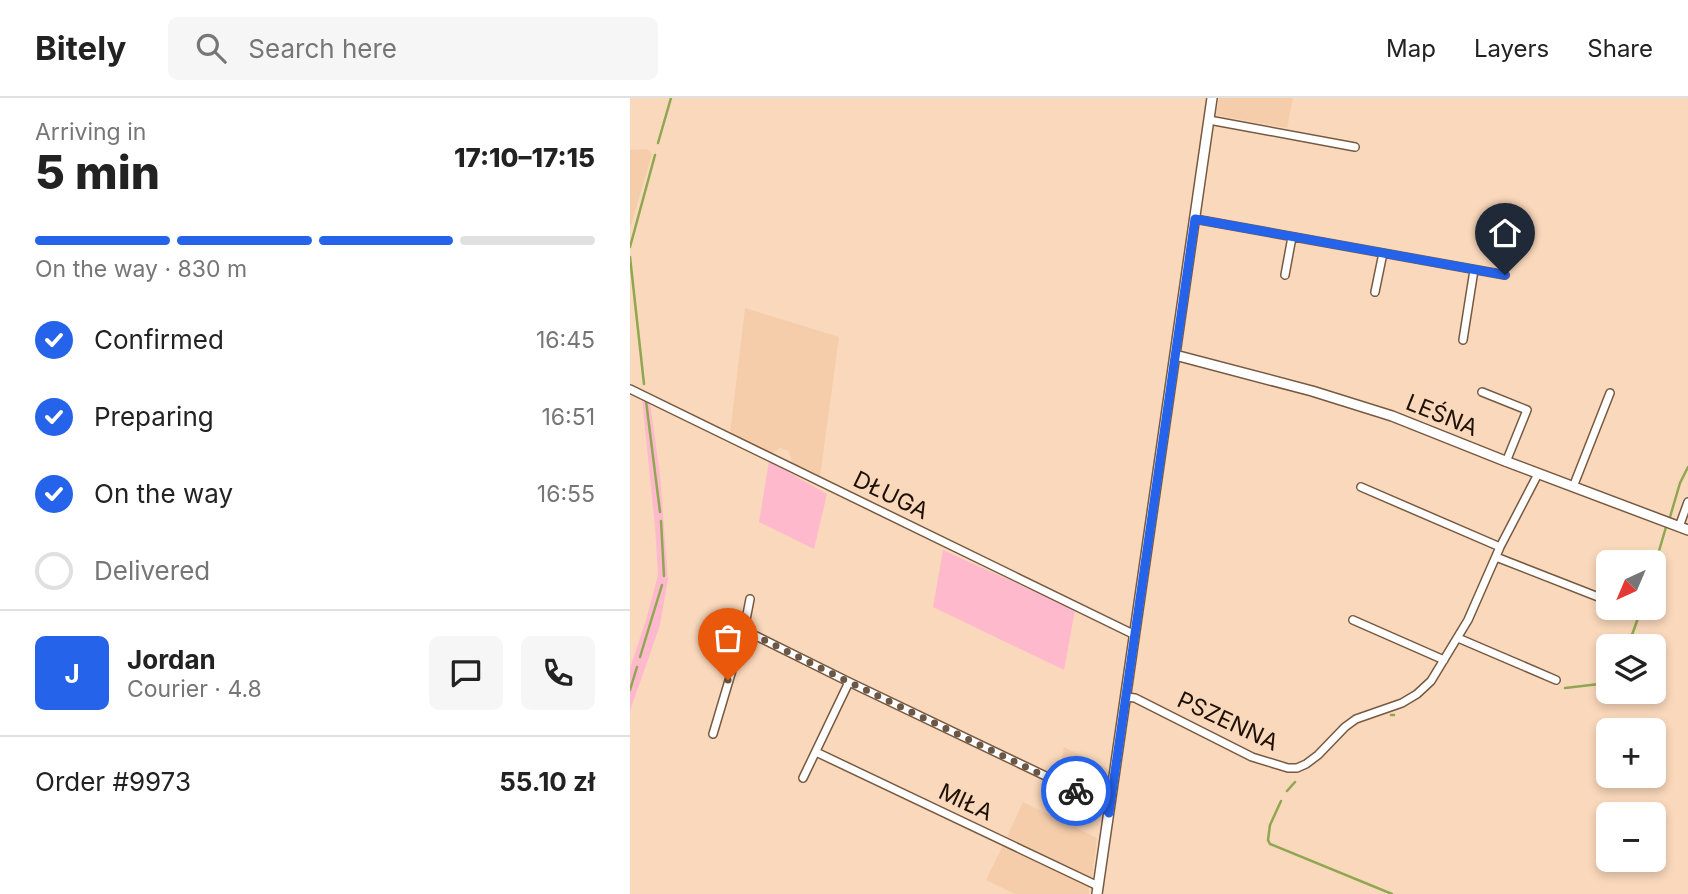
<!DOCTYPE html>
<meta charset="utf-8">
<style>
:root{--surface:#fff;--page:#f6f6f6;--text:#222;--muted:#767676;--line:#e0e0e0;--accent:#2563eb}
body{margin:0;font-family:Inter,sans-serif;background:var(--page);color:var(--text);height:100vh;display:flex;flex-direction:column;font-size:26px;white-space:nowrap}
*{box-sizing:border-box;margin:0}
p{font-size:23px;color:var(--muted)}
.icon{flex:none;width:38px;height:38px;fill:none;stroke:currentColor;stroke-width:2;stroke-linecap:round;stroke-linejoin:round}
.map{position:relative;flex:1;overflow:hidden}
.sheet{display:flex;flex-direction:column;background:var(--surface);width:630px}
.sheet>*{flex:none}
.needle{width:46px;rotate:224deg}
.controls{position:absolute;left:966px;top:452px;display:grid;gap:14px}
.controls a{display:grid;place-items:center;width:70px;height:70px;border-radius:10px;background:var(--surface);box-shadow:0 4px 10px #0003;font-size:35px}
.pin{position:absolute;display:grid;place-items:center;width:60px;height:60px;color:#fff;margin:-72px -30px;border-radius:50% 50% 50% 0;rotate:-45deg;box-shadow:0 0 7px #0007}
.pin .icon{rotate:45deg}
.courier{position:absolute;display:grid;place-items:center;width:70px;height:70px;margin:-35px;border:5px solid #2563eb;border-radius:50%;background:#fff;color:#222;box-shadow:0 2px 9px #0007}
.headline em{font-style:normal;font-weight:800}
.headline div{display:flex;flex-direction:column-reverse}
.headline{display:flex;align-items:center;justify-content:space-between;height:119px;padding:0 35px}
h1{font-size:46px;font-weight:800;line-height:52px}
.bar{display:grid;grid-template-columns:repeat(4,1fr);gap:10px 7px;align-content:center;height:84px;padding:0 35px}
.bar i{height:9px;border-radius:5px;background:var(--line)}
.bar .on{background:var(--accent)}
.bar p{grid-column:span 4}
.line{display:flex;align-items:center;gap:18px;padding:0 35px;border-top:2px solid var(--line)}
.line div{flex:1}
.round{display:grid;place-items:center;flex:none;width:74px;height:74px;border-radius:10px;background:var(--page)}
ol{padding:0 35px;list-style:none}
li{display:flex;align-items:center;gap:21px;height:77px}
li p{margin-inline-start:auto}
li .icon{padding:7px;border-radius:50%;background:var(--accent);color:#fff;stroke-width:4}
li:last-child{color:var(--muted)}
li i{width:38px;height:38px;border:4px solid var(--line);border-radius:50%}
header{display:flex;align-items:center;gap:42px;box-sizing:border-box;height:98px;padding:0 35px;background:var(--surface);border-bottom:2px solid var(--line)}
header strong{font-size:33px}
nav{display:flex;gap:38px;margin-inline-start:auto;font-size:24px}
.search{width:490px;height:63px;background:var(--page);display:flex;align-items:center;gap:18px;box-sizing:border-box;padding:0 24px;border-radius:10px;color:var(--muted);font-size:26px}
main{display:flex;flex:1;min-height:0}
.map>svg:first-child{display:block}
.built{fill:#f5cdab}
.green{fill:#febacc}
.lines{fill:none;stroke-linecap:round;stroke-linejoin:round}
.stream{stroke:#90a752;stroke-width:2.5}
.minor-casing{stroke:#775940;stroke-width:10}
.tertiary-casing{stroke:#775940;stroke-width:12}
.minor{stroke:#fff;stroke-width:7}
.tertiary{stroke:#fff;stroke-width:9}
.done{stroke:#6a5746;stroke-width:7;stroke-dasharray:0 12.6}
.route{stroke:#2563eb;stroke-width:9}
.labels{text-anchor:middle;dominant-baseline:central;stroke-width:7;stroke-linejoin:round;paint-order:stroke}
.street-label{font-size:23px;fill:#1d1107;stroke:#fad8bb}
</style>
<header>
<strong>Bitely</strong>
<div class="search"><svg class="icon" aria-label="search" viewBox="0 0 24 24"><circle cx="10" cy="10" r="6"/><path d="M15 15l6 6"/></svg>Search here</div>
<nav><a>Map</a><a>Layers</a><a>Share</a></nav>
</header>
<main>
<section class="sheet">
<div class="headline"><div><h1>5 min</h1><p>Arriving in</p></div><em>17:10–17:15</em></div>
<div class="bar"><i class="on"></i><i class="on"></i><i class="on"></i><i></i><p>On the way · 830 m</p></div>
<ol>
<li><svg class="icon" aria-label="check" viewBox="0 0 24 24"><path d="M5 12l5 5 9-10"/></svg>Confirmed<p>16:45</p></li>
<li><svg class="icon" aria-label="check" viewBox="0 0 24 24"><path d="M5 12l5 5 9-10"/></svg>Preparing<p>16:51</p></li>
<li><svg class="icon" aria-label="check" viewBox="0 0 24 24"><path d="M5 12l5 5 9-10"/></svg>On the way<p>16:55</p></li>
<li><i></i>Delivered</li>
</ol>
<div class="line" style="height:126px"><b class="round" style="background:var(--accent);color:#fff">J</b><div><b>Jordan</b><p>Courier · 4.8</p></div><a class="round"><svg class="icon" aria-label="chat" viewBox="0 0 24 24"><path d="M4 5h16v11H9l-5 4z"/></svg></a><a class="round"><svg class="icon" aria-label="phone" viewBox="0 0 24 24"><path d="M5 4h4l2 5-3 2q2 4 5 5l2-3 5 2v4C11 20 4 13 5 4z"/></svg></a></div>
<div class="line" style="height:91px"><div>Order #9973</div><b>55.10 zł</b></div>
</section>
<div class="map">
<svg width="1058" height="796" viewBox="0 0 1058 796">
<rect width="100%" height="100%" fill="#fad8bb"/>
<path class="built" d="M589,0H663L657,30L586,17Z
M17,51L22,56L0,131V52Z
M115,210L209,239L190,379L162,366L159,353L150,350L141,356L100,336Z
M434,649L482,673L472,698L429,677Z
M393,704L467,740L462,780L377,739Z
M373,747L459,789V796H385L356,782Z"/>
<path class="green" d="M12,301L20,305L30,376L38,481L30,527L0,613V570L16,522L28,477L25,429Z
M139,363L197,396L184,451L129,424Z
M313,452L445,512L434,572L303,509Z"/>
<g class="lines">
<path class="stream" d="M28,45L41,0
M0,149L25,57
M0,159L14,286
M16,303L30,414
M1040,419L1050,385L1058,369
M31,423L34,478
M1024,470L1036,429
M998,548L1012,509
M10,559L32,487
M935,590L978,585
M0,592L7,569
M761,617H764
M657,693L665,684
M651,703L640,727L638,742L640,746L762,796"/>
<g class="minor-casing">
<path id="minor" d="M579,22L725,49
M565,121L875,177
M655,177L662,139
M745,194L753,155
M833,242L844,172
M0,291L505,537
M852,294L897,312L876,364
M731,389L870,449
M943,389L980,295
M1049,429L1058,404
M866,459L976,502
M723,522L814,562
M114,532L219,584L470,704L479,715
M828,540L926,582
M496,599L505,600L622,659L658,670H667L676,666L688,657L715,629L726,621L772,605L787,596L801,583L838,522L870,449L908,376
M83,636L114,532L120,501
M186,654L468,788
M173,680L219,584"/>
</g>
<g class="tertiary-casing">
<path id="tertiary" d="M545,257L682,293L762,318L875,363L1058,432
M467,796L582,0"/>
</g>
<use href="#minor" class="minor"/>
<use href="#tertiary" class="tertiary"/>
</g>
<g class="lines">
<path class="done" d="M98,582L114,532L219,584L446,693"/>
<path class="route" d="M446,693L470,704L479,715L565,121L875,177"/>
</g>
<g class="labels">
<g class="street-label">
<text transform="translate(812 317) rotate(22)">LEŚNA</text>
<text transform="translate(261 397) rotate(26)">DŁUGA</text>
<text transform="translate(598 623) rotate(25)">PSZENNA</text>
<text transform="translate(336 704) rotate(25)">MIŁA</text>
</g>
</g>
</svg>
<div class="controls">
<a><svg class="needle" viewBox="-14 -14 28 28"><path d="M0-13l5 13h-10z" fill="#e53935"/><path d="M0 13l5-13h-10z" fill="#767676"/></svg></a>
<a><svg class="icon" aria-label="layers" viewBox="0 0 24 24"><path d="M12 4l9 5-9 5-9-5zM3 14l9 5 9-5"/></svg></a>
<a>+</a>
<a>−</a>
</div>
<div class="pin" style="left:98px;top:582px;background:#ea580c"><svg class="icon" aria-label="bag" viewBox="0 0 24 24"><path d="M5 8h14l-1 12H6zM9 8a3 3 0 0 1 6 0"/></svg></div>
<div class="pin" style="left:875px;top:177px;background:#1f2937"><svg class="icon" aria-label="home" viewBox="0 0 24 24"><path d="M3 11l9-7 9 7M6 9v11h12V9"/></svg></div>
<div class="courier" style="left:446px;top:693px"><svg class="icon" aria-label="bike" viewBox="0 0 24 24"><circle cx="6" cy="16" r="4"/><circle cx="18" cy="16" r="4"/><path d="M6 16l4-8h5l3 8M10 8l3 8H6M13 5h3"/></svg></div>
</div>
</main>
